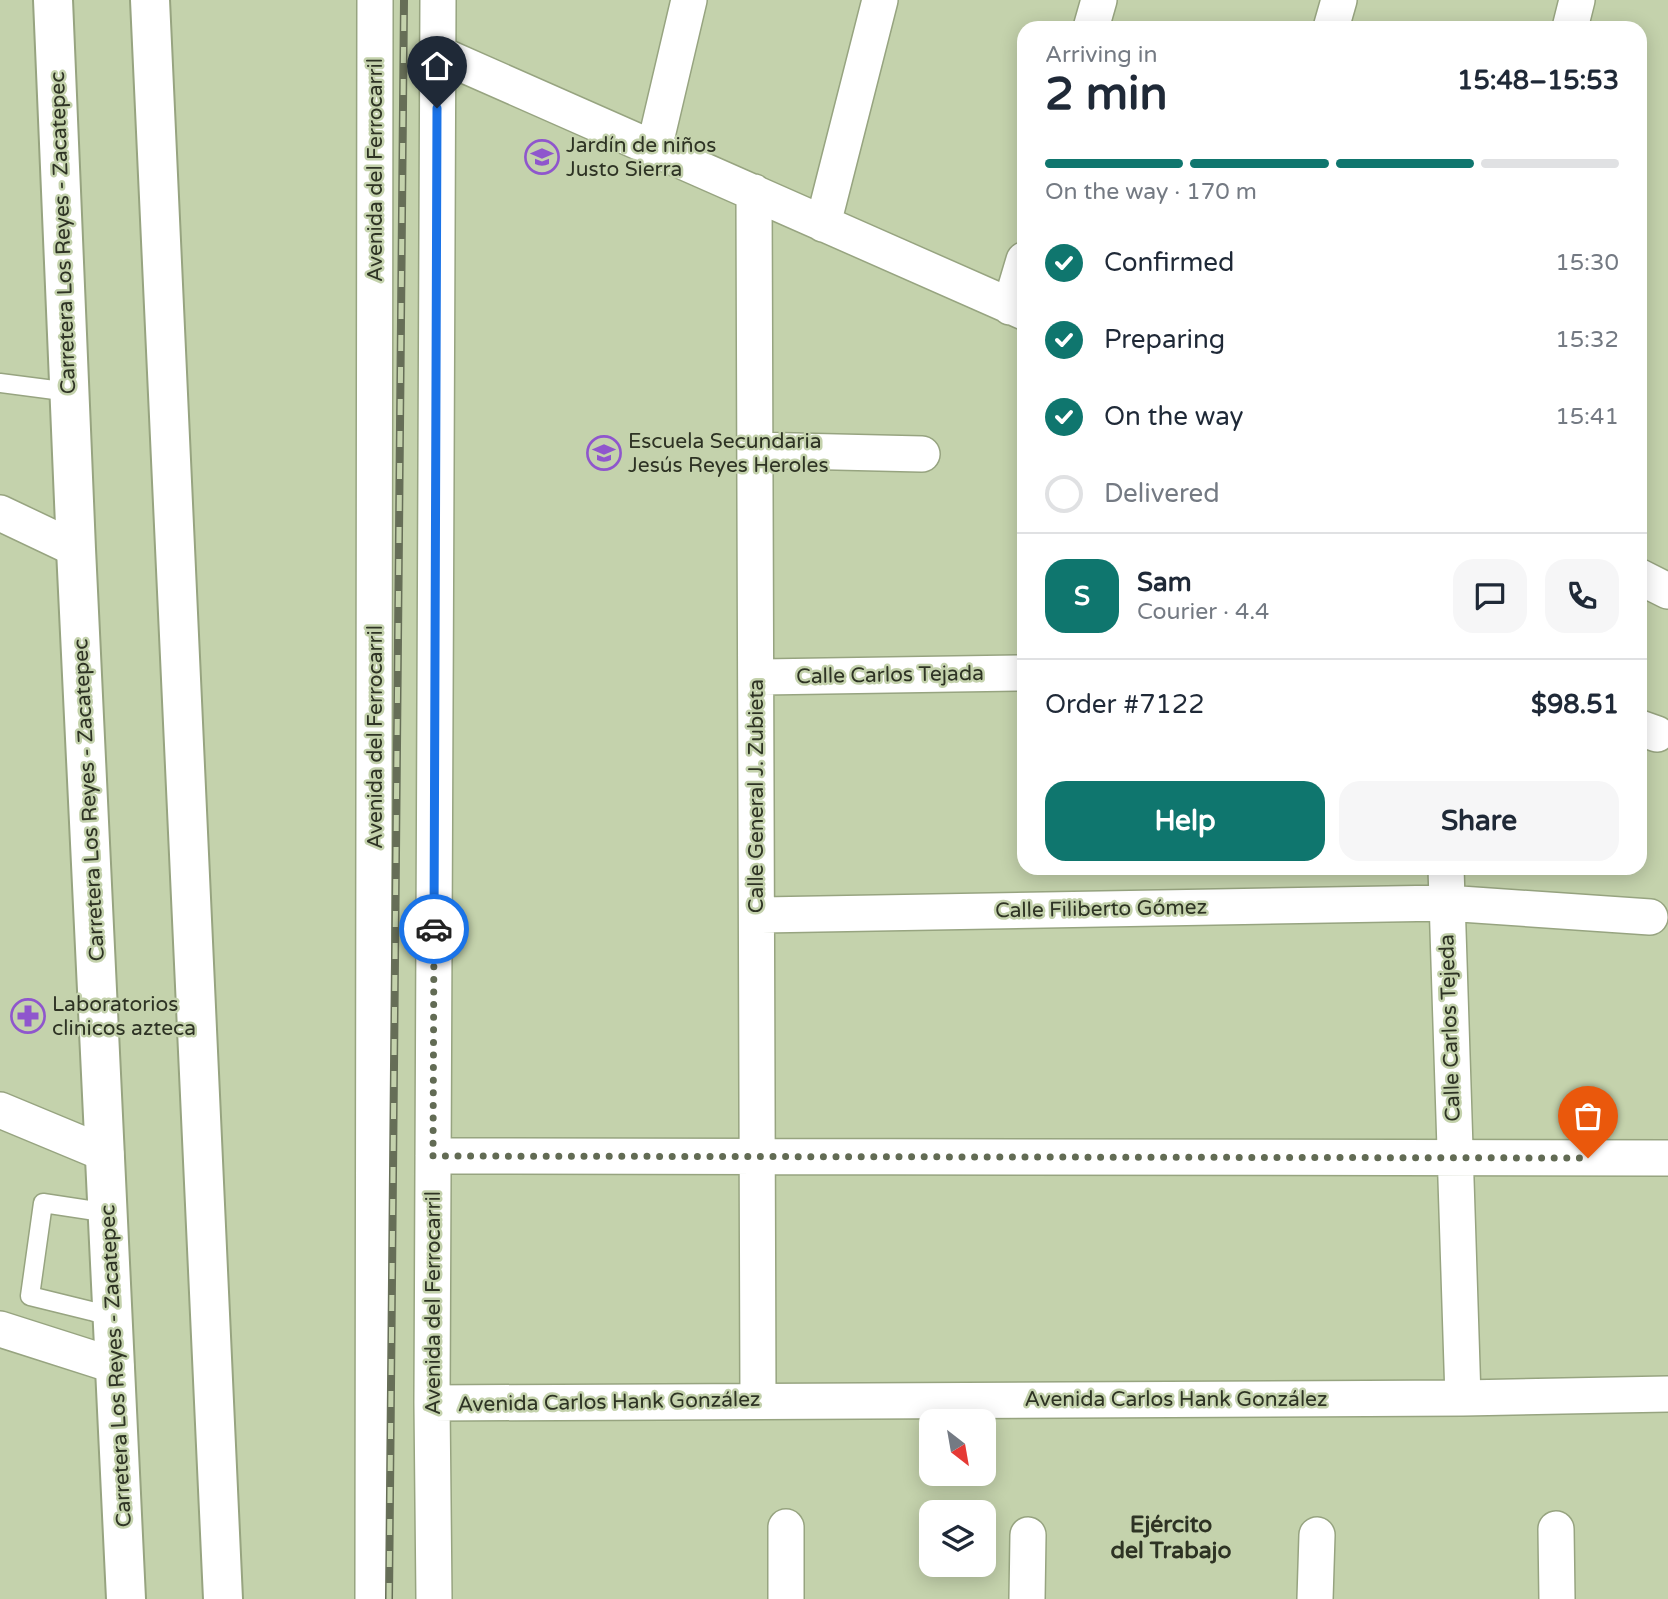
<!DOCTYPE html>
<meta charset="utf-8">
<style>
:root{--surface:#fff;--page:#f6f6f7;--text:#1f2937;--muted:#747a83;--line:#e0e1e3;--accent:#0f766e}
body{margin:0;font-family:"Varela Round",sans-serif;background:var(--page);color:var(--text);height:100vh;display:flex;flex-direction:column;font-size:26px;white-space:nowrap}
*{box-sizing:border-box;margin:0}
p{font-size:23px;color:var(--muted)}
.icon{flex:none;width:38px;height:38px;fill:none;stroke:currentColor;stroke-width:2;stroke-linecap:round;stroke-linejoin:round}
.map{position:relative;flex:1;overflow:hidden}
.details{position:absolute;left:1017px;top:21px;width:630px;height:854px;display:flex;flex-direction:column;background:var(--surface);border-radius:21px;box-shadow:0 4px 18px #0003}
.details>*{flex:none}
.needle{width:46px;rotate:149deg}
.tools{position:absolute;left:919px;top:1409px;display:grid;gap:14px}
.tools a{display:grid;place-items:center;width:77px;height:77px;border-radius:14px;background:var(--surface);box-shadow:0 4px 18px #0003;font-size:35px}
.pin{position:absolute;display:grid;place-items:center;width:60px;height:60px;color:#fff;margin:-72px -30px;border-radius:50% 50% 50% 0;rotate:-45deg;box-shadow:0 0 7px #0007}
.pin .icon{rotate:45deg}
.courier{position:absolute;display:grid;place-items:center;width:70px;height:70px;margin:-35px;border:5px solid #1a73e8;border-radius:50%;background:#fff;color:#222;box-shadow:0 2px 9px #0007}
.overview em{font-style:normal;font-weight:800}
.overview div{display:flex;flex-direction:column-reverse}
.overview{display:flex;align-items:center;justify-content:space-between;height:119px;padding:0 28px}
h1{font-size:46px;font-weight:800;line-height:52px}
.bar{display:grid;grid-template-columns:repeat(4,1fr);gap:10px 7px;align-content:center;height:84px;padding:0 28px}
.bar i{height:9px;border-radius:5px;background:var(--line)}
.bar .current{background:var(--accent)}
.bar p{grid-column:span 4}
.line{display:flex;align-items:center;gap:18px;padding:0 28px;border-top:2px solid var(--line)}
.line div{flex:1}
.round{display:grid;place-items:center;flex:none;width:74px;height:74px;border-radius:21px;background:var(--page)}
ol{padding:0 28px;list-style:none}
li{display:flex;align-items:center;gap:21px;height:77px}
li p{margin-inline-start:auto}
li .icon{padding:7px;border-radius:50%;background:var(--accent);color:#fff;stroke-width:4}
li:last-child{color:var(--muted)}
li i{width:38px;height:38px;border:4px solid var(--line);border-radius:50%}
.primary-button{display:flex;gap:14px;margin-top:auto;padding:14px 28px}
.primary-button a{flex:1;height:80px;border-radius:21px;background:var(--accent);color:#fff;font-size:28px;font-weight:800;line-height:80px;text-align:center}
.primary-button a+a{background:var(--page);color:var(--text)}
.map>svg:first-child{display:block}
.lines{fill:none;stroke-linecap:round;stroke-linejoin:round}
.service-casing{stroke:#97a480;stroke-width:21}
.minor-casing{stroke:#97a480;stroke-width:38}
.primary-casing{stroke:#97a480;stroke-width:42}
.service{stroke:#fff;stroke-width:18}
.minor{stroke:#fff;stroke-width:35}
.primary{stroke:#fff;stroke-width:38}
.rail-casing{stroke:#666e57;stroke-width:8}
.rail{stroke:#c4d2ac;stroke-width:5;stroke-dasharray:16;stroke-linecap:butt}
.done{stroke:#626b54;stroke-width:7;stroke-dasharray:0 12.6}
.route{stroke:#1a73e8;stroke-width:9}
.labels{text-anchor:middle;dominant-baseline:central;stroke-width:5;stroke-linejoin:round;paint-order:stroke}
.poi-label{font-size:21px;fill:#2e3324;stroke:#c4d2ac;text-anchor:start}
.street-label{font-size:21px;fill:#2e3324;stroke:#c4d2ac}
.neighbourhood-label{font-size:23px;font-weight:bold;fill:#2e3324;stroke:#c4d2ac}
</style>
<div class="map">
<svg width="1668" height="1599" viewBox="0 0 1668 1599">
<rect width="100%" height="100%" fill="#c4d2ac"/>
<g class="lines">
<g class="service-casing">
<path id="service" d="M0,383L70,392
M109,1213L43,1203L30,1296L91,1311L114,1318"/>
</g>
<g class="minor-casing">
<path id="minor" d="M1091,28L1099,0
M1331,28L1339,0
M1570,28L1577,0
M437,53L1024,312
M654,149L689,0
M754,192L758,1400
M823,224L880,0
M1010,307L1024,260
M755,450L922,454
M0,513L76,549
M1640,577L1668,591
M756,677L1024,673
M1640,728L1657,734
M1446,868L1463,1398
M757,915L1446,903L1650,917
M0,1110L106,1154
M433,1156L1668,1158
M0,1329L116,1366
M432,1403L1463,1398L1668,1394
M1556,1529L1557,1599
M373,1599L375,0
M434,1599L432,1403L438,0
M786,1599V1527
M1027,1599L1028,1535
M1315,1599L1317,1535"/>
</g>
<g class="primary-casing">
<path id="primary" d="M53,0L76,549L126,1599
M150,0L223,1599"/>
</g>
<use href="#service" class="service"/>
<use href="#minor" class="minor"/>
<use href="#primary" class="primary"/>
<g class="rail-casing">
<path id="rail" d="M389,1599L404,0"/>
</g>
<use href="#rail" class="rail"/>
</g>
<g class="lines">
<path class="done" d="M434,929L433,1156L1588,1158"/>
<path class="route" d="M434,929L437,108"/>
</g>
<defs>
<g id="school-ring" transform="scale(1.75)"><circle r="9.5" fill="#c4d2ac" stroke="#8f56cd" stroke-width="1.5"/><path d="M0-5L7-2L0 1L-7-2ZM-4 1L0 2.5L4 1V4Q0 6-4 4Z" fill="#8f56cd"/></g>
<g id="pharmacy-ring" transform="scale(1.75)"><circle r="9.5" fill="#c4d2ac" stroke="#8f56cd" stroke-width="1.5"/><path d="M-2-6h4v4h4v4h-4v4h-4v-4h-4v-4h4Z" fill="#8f56cd"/></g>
</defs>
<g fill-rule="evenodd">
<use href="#school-ring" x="542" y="157"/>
<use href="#school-ring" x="604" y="453"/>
<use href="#pharmacy-ring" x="28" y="1016"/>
</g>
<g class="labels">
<g class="poi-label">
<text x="566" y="145">Jardín de niños<tspan x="566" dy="24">Justo Sierra</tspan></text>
<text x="628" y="441">Escuela Secundaria<tspan x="628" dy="24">Jesús Reyes Heroles</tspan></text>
<text x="52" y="1004">Laboratorios<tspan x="52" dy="24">clinicos azteca</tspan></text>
</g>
<g class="street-label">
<text transform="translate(375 170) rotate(-90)">Avenida del Ferrocarril</text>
<text transform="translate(63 233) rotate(-92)">Carretera Los Reyes - Zacatepec</text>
<text transform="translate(890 675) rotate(-1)">Calle Carlos Tejada</text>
<text transform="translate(375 737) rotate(-90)">Avenida del Ferrocarril</text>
<text transform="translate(756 796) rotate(-90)">Calle General J. Zubieta</text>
<text transform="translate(89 800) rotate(-93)">Carretera Los Reyes - Zacatepec</text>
<text transform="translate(1101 909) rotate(-1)">Calle Filiberto Gómez</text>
<text transform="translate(1450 1028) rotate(-92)">Calle Carlos Tejeda</text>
<text transform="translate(433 1303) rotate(-90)">Avenida del Ferrocarril</text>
<text transform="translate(116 1366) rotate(-93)">Carretera Los Reyes - Zacatepec</text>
<text x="1176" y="1399">Avenida Carlos Hank González</text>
<text transform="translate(609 1402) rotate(-1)">Avenida Carlos Hank González</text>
</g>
<g class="neighbourhood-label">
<text x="1171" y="1525">Ejército<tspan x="1171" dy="26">del Trabajo</tspan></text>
</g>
</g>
</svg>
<div class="tools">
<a><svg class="needle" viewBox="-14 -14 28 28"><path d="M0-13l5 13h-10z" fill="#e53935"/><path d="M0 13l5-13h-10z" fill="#747a83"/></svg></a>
<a><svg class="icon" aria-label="layers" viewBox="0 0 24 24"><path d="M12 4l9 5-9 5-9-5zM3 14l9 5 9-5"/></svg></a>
</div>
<div class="pin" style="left:1588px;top:1158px;background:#ea580c"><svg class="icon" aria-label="bag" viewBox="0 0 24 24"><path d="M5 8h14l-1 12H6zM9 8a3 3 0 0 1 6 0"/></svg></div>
<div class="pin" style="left:437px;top:108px;background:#1f2937"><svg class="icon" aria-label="home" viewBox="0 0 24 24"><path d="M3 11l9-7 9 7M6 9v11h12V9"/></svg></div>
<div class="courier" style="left:434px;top:929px"><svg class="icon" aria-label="car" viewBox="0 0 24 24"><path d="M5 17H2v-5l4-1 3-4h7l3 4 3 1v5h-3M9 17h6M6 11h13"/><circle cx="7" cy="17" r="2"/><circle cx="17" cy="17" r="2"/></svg></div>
<section class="details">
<div class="overview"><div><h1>2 min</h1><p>Arriving in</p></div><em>15:48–15:53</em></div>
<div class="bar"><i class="current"></i><i class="current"></i><i class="current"></i><i></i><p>On the way · 170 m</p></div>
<ol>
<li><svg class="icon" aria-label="check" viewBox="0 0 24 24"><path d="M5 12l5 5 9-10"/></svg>Confirmed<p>15:30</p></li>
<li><svg class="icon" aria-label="check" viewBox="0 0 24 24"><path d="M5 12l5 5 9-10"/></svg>Preparing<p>15:32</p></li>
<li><svg class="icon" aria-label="check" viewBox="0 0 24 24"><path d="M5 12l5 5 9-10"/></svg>On the way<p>15:41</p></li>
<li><i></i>Delivered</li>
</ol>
<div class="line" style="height:126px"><b class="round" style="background:var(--accent);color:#fff">S</b><div><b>Sam</b><p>Courier · 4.4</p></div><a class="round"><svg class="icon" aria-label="chat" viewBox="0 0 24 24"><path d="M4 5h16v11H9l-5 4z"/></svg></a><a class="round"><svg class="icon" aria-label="phone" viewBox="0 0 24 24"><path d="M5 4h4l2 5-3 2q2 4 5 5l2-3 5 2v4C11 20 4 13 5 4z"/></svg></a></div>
<div class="line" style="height:91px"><div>Order #7122</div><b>$98.51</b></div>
<div class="primary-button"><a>Help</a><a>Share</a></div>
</section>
</div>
